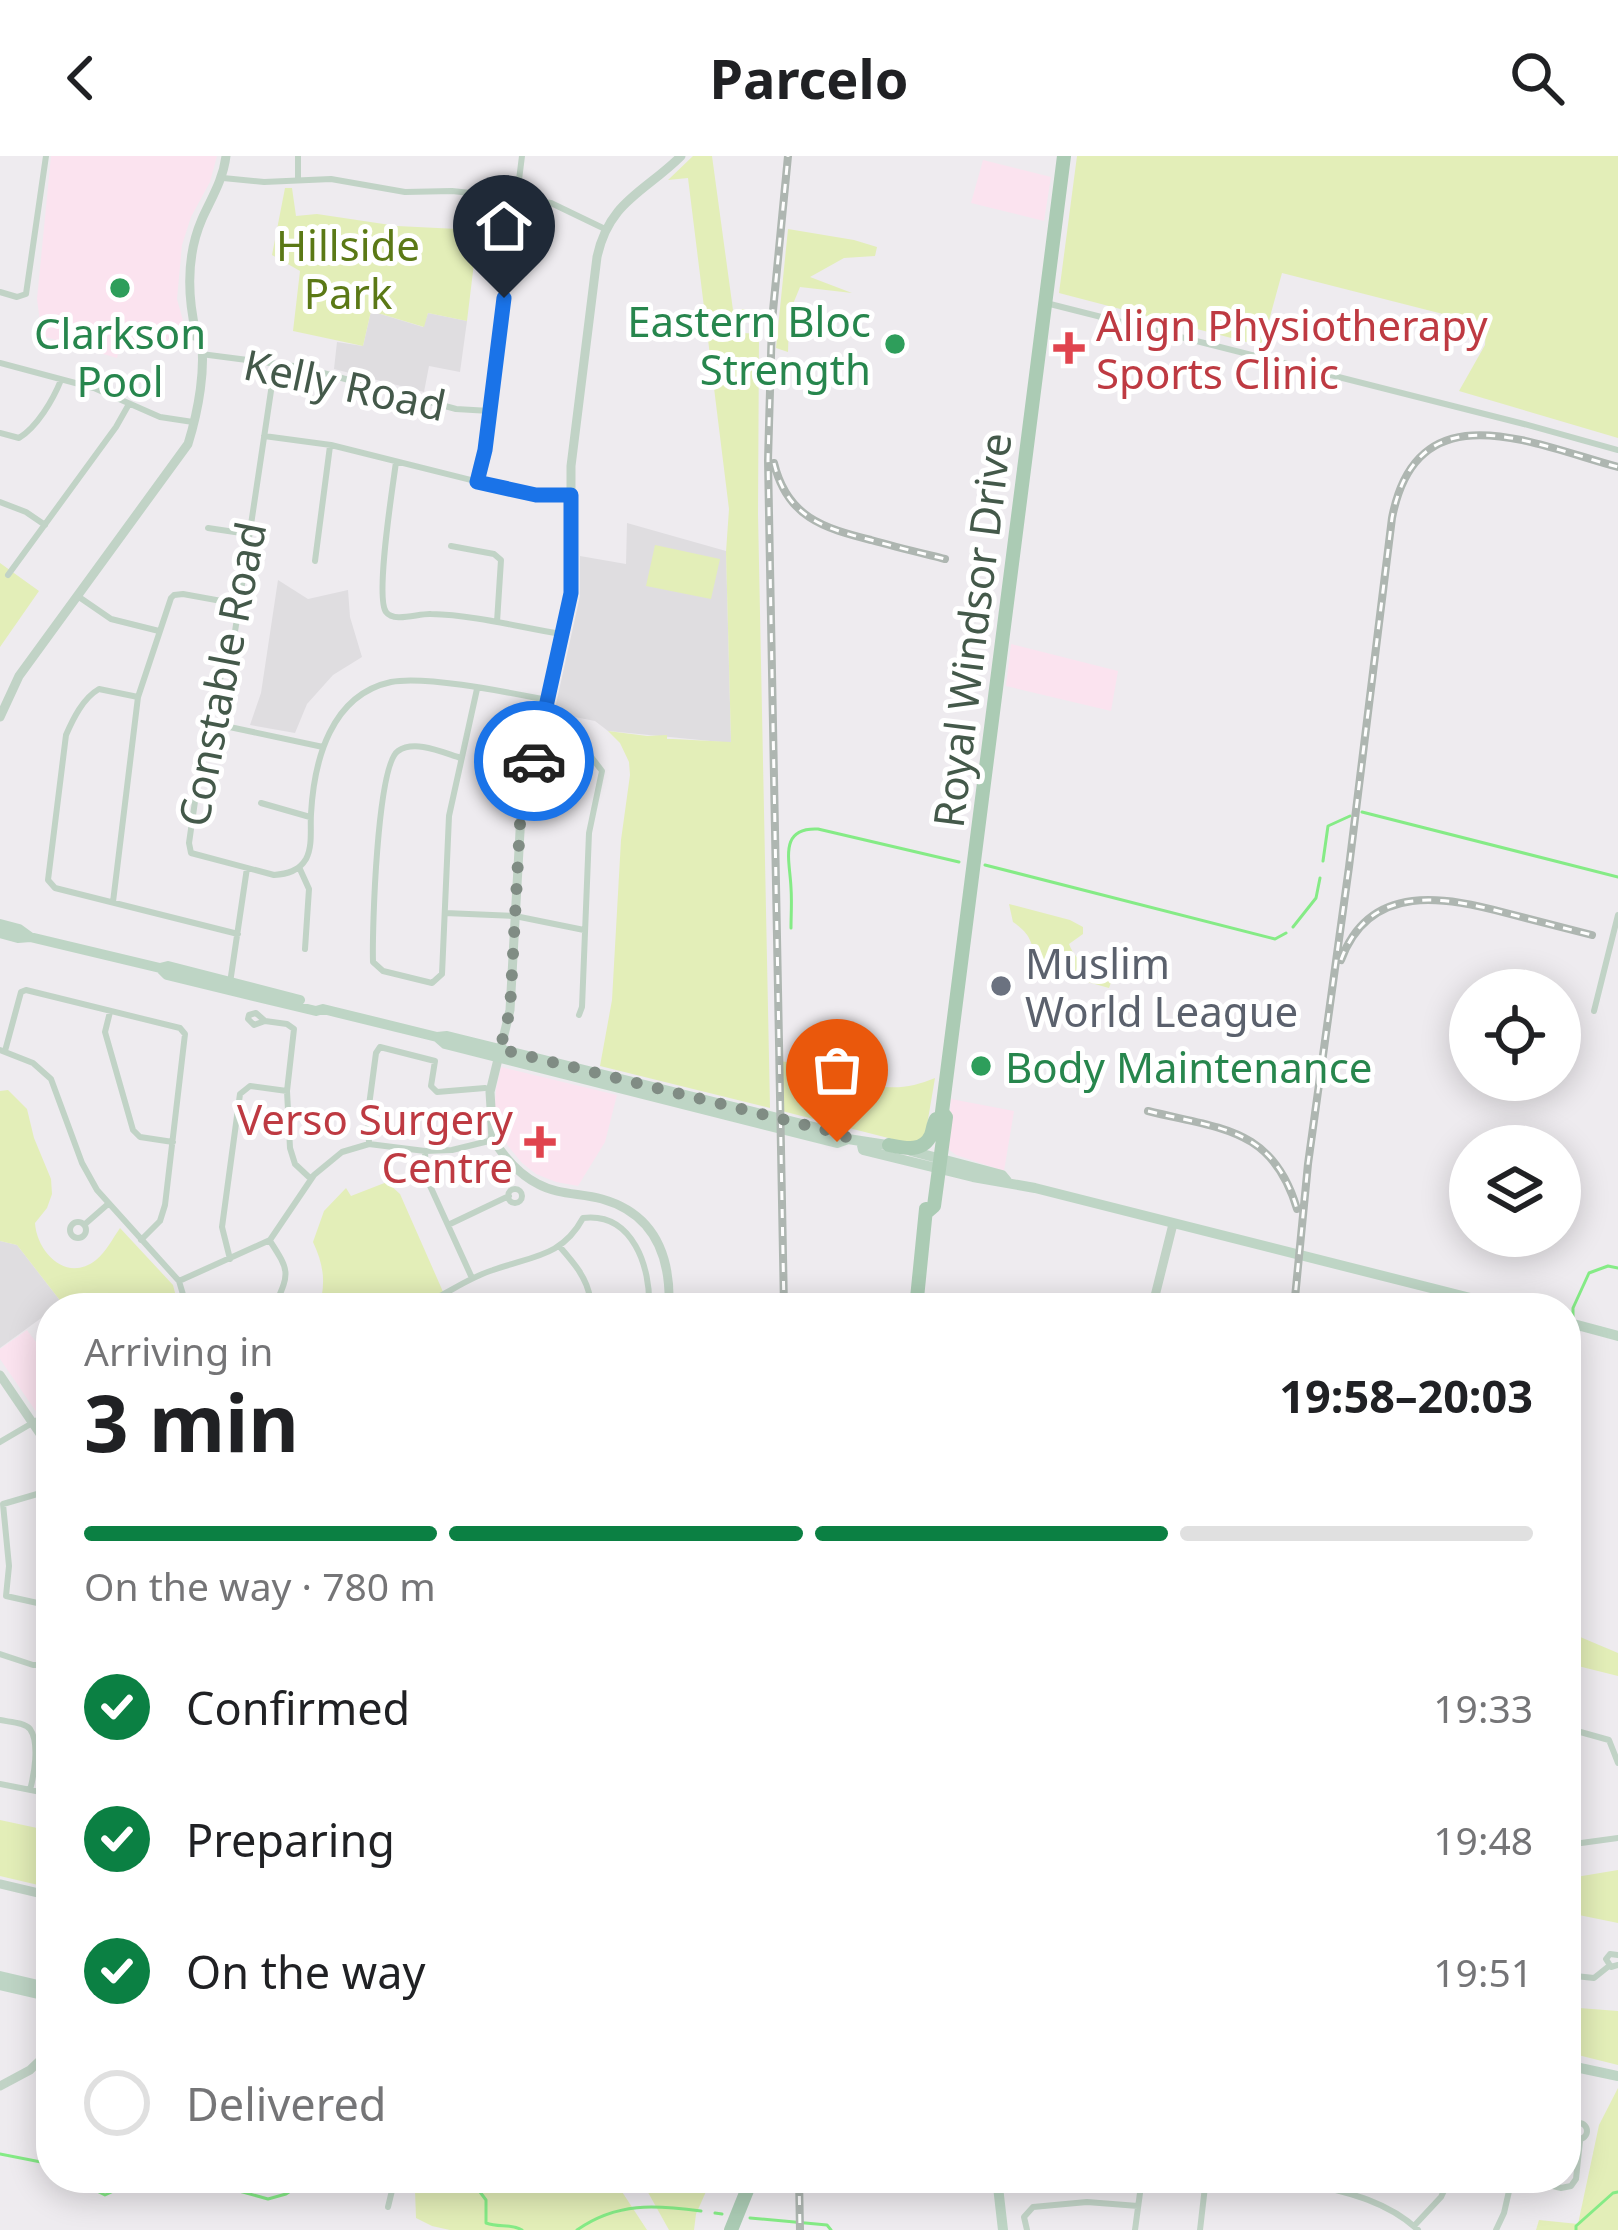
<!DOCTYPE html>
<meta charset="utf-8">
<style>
:root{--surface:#fff;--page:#f2f2f2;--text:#202124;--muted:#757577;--line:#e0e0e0;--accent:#0b8043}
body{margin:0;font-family:"Noto Sans",sans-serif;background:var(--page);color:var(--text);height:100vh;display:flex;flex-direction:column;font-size:45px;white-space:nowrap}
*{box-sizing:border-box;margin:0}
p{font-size:39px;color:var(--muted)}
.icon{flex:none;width:66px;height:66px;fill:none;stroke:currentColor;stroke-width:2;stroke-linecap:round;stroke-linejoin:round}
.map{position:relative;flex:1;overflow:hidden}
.side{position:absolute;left:36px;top:1137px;width:1545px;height:900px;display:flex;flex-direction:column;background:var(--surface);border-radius:48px;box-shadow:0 6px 30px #0003}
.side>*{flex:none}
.buttons{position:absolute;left:1449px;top:813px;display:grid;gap:24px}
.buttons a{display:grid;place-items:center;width:132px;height:132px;border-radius:50%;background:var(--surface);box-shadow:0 6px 30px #0003;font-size:60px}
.pin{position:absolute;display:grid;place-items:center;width:102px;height:102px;color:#fff;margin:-123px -51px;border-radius:50% 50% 50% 0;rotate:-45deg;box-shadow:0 0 12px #0007}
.pin .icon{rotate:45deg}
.courier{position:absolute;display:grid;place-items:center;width:120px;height:120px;margin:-60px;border:9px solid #1a73e8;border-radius:50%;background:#fff;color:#222;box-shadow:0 3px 15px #0007}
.headline em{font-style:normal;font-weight:700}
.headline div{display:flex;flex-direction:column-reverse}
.headline{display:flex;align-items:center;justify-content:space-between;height:204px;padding:0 48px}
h1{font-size:78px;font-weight:700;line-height:90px}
.bar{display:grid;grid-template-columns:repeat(4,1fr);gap:18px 12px;align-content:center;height:144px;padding:0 48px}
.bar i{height:15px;border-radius:9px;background:var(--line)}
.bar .selected{background:var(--accent)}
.bar p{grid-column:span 4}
ol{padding:0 48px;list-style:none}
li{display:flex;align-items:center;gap:36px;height:132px}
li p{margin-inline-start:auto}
li .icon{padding:12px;border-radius:50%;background:var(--accent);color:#fff;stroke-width:4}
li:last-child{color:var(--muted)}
li i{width:66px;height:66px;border:6px solid var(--line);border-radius:50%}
header{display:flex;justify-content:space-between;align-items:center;height:156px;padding:0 48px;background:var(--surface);font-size:54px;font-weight:700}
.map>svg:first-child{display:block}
.commercial{fill:#fbe3ef}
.education{fill:#dfdde0}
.green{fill:#e3eeb8}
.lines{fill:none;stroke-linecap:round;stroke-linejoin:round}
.stream{stroke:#85eb86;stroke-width:3}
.minor{stroke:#c1d3c6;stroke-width:6}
.tertiary{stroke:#c1d3c6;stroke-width:9}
.secondary{stroke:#bed5c5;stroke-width:10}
.primary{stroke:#abcbb4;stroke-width:14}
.rail-casing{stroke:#aeb6b1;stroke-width:8}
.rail{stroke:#fff;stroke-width:3;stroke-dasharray:9;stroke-linecap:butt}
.done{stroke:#808c84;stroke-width:12;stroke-dasharray:0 21.6}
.route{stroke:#1a73e8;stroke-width:15}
.leisure-dot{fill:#2e9e5b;stroke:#fff;stroke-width:4.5}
.health-dot{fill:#e0444e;stroke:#fff;stroke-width:4.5}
.worship-dot{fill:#6b7280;stroke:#fff;stroke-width:4.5}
.labels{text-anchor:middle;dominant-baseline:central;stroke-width:10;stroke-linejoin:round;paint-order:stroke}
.park-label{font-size:42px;fill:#5b7916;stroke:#fff}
.leisure-label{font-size:42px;fill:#27864d;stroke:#fff;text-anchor:end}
.health-label{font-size:42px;fill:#be3a42;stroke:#fff;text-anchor:start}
.street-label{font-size:42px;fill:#44594a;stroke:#fff}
.worship-label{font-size:42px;fill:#5b616d;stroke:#fff;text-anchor:start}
</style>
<header><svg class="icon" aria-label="back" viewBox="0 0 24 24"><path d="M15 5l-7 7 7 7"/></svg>Parcelo<svg class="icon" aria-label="search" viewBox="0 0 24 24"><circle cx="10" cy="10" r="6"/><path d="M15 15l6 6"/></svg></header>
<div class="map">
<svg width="1618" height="2074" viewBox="0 0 1618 2074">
<rect width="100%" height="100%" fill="#eeebef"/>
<path class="commercial" d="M51,0H217L210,26L191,61L182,89L177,143L190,190L121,185L117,202L42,180L37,143Z
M983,4L1051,21L1044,65L971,47Z
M1011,488L1118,515L1111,555L1006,530Z
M501,911L617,939L605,986L578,1030L556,1026L536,1018L522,1007L508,990L499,970L495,951L496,933Z
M951,943L1014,955L1004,1015L956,999L947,992Z
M27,1174L51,1206V1248L37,1257L0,1203V1193Z"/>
<path class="education" d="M371,155L423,171L428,157L467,165L460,216L429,210L424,236L334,213L337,186L363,190Z
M627,367L726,395L731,587L608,575L595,565L554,557L580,440V400L626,408Z
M278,424L308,443L348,434L350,461L362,501L333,519L307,548L295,577L250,569L261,537Z
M0,1085L17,1089L62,1147L51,1152V1155L0,1192Z"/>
<path class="green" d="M693,0H712L733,154L745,153L744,177L759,178L758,358L770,952L600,910L612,844L621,684L630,619L629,606L620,587L608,575L647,580L667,579V583H673L731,586L726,396L729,353L688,22L668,24Z
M1077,0H1618V282L1459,235L1485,189L1486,169L1282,117L1262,190L1059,137Z
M285,32H292L296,60L317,58L397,70L478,74L467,165L428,157L424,171L371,155L363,190L293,175L300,115L272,99Z
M788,73L854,84L877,91L875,100L844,102L810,121L852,137L800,131L793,148L807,154L802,168L789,165L788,196L776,192Z
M655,389L720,403L711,443L646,430Z
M0,407L39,435L0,491Z
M1009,748L1070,764L1083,771V778L1069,788C1077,809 1095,814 1115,815L1109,832L1077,823L1034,805C1033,785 1029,777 1013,766Z
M781,905C799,909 815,906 831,910C840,912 849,920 857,924C885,935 909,933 935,922L925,981L912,988L782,955Z
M8,934L27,953L34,982L51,1023L52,1038L47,1052L35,1067C37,1097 67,1127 96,1104C106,1096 113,1082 120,1072L173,1129L179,1152H56L62,1147L17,1089L0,1085V935Z
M387,1026L400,1038L444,1138L412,1152H319C326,1126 324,1110 313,1086L324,1055L346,1032L351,1040Z
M1566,1475L1618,1497V1520L1566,1507Z
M0,1664L51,1675V1732L0,1720Z
M1618,1714V1767L1569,1757L1576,1721Z
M1579,1852L1618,1855V1909L1566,1896V1862Z
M1618,1932V2074H1536L1539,2064L1578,2068L1599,1969Z
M419,2022H613L647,2074H450L432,2070L416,2062L415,2034Z
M640,2022H712L696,2058L694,2074H669Z"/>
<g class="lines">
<path class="stream" d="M1362,656L1618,721
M1323,705L1328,670L1350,660
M985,709L1275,783L1286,777
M1293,771L1316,742L1320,722
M791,772C791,759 792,745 791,732C790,705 778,671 818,673L959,706
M1573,1161V1152L1589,1117L1608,1110L1618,1112
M1566,1181L1569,1175
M0,1998L51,2008
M86,2022L95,2034L105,2039L141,2022L169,2027H210L268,2043L286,2038L310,2022
M365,2022L375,2026L387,2022
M454,2022L480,2036L486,2044V2067C499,2072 510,2067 522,2074
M715,2057L722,2058
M750,2062L827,2069L831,2074
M577,2074C617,2046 655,2049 701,2055
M1576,2074V2070L1613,2037L1618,2036"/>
<path class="minor" d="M298,0V24
M223,22L264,26L331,23L405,36L452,35L516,42L551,47L605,73
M0,136L17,141L26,138L46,0
M1046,147L1524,268L1618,294
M201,198L301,211L456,253L490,255
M0,207L94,232L160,261L193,266
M275,208L233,489L208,555L189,687L191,697L274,719C287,718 299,715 306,703C313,690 310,672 311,658C314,604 331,539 391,526C425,519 511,537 547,544
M0,277L19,282C37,271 53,244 61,224
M264,280L331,289L523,337L571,339
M396,306C393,329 375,441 386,456C394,467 419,457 431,458C474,459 519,471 561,478
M477,326L485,294L522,0
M0,346L26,356L45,369
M208,372L248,378
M451,390L494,398L501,404L497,466
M315,405L330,290
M8,419L116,271L129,248
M79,441L111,463L159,475
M138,541L99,533C83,542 73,563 66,579L48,724L55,732L238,778
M206,566L323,591
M538,588L592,602L602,615L589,677L582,851L579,859
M461,602C444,597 415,583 398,595C377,609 372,775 373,806L383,815L432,827L442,818L449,660L477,533
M261,647L310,661
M299,711L309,733L305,793
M113,746L138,541L171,442L174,439L183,438L238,448
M445,757L515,760L584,774
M230,827L247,712
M1594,855L1618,759
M110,856L105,876L133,974L140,981L173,986
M265,865L254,869L248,863L249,859L256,857L265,865L287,868L294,873L287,935L290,992L295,1008L311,1023
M0,894L33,907L51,923L82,1007L97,1034L179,1125L187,1152
M5,895L21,836L26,834L180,872L185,878L165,1049L160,1065L141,1084
M369,988L368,957L376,897L380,891L435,905L431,930L437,936L485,932
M425,995L426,1021L472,1122
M508 1040a7 7 0 1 1 14 0a7 7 0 1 1-14 0Z
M70 1074a8 8 0 1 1 16 0a8 8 0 1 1-16 0Z
M84,1069L108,1048
M448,1069L509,1040
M270,1085C291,1117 289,1117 274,1152
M560,1091C574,1107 587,1122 590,1142L586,1147L568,1152
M230,1103L222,1071L240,938L250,930L287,935
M179,1125L270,1084L314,1019L342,996L369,988L425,995L452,994L493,984
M437,1152L440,1140C457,1131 474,1120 493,1114C532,1100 562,1101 583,1062C633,1056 651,1112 649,1152
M0,1286L51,1256
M51,1334L3,1348L9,1410L6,1440L51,1450
M0,1498L33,1509H51
M0,1564C8,1566 24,1566 30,1573C40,1587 34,1619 30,1634
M1566,1572L1609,1584L1618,1607
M0,1628L51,1638
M1566,1662C1577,1686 1571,1712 1566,1737
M1574,1688L1618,1682
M1618,1799L1610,1798L1606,1803L1611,1811L1618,1809
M1566,1819L1594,1822L1609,1810
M1571 1975a8 8 0 1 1 16 0a8 8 0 1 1-16 0Z
M1287,2022C1333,2034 1382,2040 1418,2074
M1521,2022L1561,2032L1571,2030L1576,2023L1580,1985
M388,2051L395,2022
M1414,2070L1441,2041L1450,2022
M1027,2074L1024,2061L1033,2051L1087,2046L1138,2050
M1135,2074L1142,2022
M1200,2074L1206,2022
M1496,2074L1504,2057L1512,2022"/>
<path class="tertiary" d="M194,180L196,177C187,138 186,100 202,63C212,41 223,24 226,0
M0,561L19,520L188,288C198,256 207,210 200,178L196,177
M492,982C504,1001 518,1018 538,1028C558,1039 581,1037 602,1043C655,1058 671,1101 669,1152
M493,984L490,936L510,854L521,658L571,437V310L597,101C609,45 645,36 681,0
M1152,1152L1173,1068
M0,1219L51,1294
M0,1728L51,1740
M0,1930L30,1914L51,1894"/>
<path class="secondary" d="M0,768L19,773L30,781
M0,777L18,782L30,781L160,812L168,810L300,844
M160,812L167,819L316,855L323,853L437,881L447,880L838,977L848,983L893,990
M437,881L445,888L837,987L848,983
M861,985L863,994L973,1021L1035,1032L1510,1152
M911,995L1002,1019L1007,1025
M1566,1166L1618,1180
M0,1820L51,1832
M0,1829L51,1841
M1566,1909L1618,1920
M997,2022L1003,2074"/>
<path class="primary" d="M889,989C904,992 923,997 931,979C933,974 933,968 936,963
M927,1056L934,1050L946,961L942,956L1064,0
M916,1152L926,1053
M731,2074L752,2022"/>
<g class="rail-casing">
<path id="rail" d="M774,307C787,361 823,372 871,384C896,391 921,397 945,403
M1341,804C1370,725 1446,741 1510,758C1537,765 1564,772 1592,779
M1148,955C1220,973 1273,971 1297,1053
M784,1152L768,304L772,165L788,0
M1294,1152L1308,1008L1349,711L1392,362C1417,232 1532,288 1618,311
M799,2022L800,2074"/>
</g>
<use href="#rail" class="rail"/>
</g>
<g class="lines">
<path class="done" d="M534,605L520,668L510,854L500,893L838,977L848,982L837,986"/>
<path class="route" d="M504,142L485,294L477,326L536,339H571V437L534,605"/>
</g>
<g class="leisure-dot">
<circle cx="120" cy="132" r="12"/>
<circle cx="895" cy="188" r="12"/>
<circle cx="981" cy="910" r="12"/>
</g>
<g class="health-dot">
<path d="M1063 174h12v12h12v12h-12v12h-12v-12h-12v-12h12z"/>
<path d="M534 968h12v12h12v12h-12v12h-12v-12h-12v-12h12z"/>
</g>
<circle class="worship-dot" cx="1001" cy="830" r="12"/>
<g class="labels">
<g class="park-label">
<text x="348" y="88">Hillside<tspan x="348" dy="48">Park</tspan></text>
</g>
<g class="leisure-label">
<text x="871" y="164">Eastern Bloc<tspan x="871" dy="48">Strength</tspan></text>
<text x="120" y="176" text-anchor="middle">Clarkson<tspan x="120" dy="48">Pool</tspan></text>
<text x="1005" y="910" text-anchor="start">Body Maintenance</text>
</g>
<g class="health-label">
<text x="1096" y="168">Align Physiotherapy<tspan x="1096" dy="48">Sports Clinic</tspan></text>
<text x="513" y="962" text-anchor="end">Verso Surgery<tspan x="513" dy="48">Centre</tspan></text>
</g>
<g class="street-label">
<text transform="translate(345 228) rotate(12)">Kelly Road</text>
<text transform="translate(971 474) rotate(-83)">Royal Windsor Drive</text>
<text transform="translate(221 518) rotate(-79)">Constable Road</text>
</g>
<g class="worship-label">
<text x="1025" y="806">Muslim<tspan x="1025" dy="48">World League</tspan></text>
</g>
</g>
</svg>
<div class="buttons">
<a><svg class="icon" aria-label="locate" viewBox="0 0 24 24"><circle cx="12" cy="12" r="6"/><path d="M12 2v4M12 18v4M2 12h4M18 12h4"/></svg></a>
<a><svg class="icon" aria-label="layers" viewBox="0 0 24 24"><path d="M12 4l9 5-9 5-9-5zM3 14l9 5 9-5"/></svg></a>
</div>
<div class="pin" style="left:837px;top:986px;background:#ea580c"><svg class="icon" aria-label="bag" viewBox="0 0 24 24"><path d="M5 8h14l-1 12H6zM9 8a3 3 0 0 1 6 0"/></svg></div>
<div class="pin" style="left:504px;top:142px;background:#1f2937"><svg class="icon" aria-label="home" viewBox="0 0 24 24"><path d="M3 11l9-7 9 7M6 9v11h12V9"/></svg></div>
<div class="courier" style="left:534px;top:605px"><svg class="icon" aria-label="car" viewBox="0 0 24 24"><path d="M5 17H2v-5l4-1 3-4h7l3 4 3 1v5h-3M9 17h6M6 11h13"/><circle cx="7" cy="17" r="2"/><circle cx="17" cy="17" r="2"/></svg></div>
<section class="side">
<div class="headline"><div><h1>3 min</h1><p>Arriving in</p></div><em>19:58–20:03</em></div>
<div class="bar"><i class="selected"></i><i class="selected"></i><i class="selected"></i><i></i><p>On the way · 780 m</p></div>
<ol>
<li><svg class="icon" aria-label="check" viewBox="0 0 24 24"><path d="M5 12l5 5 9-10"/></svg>Confirmed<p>19:33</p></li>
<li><svg class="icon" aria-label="check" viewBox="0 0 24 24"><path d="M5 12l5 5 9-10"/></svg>Preparing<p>19:48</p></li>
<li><svg class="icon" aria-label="check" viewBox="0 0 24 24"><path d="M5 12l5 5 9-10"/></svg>On the way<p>19:51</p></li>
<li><i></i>Delivered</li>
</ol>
</section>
</div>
